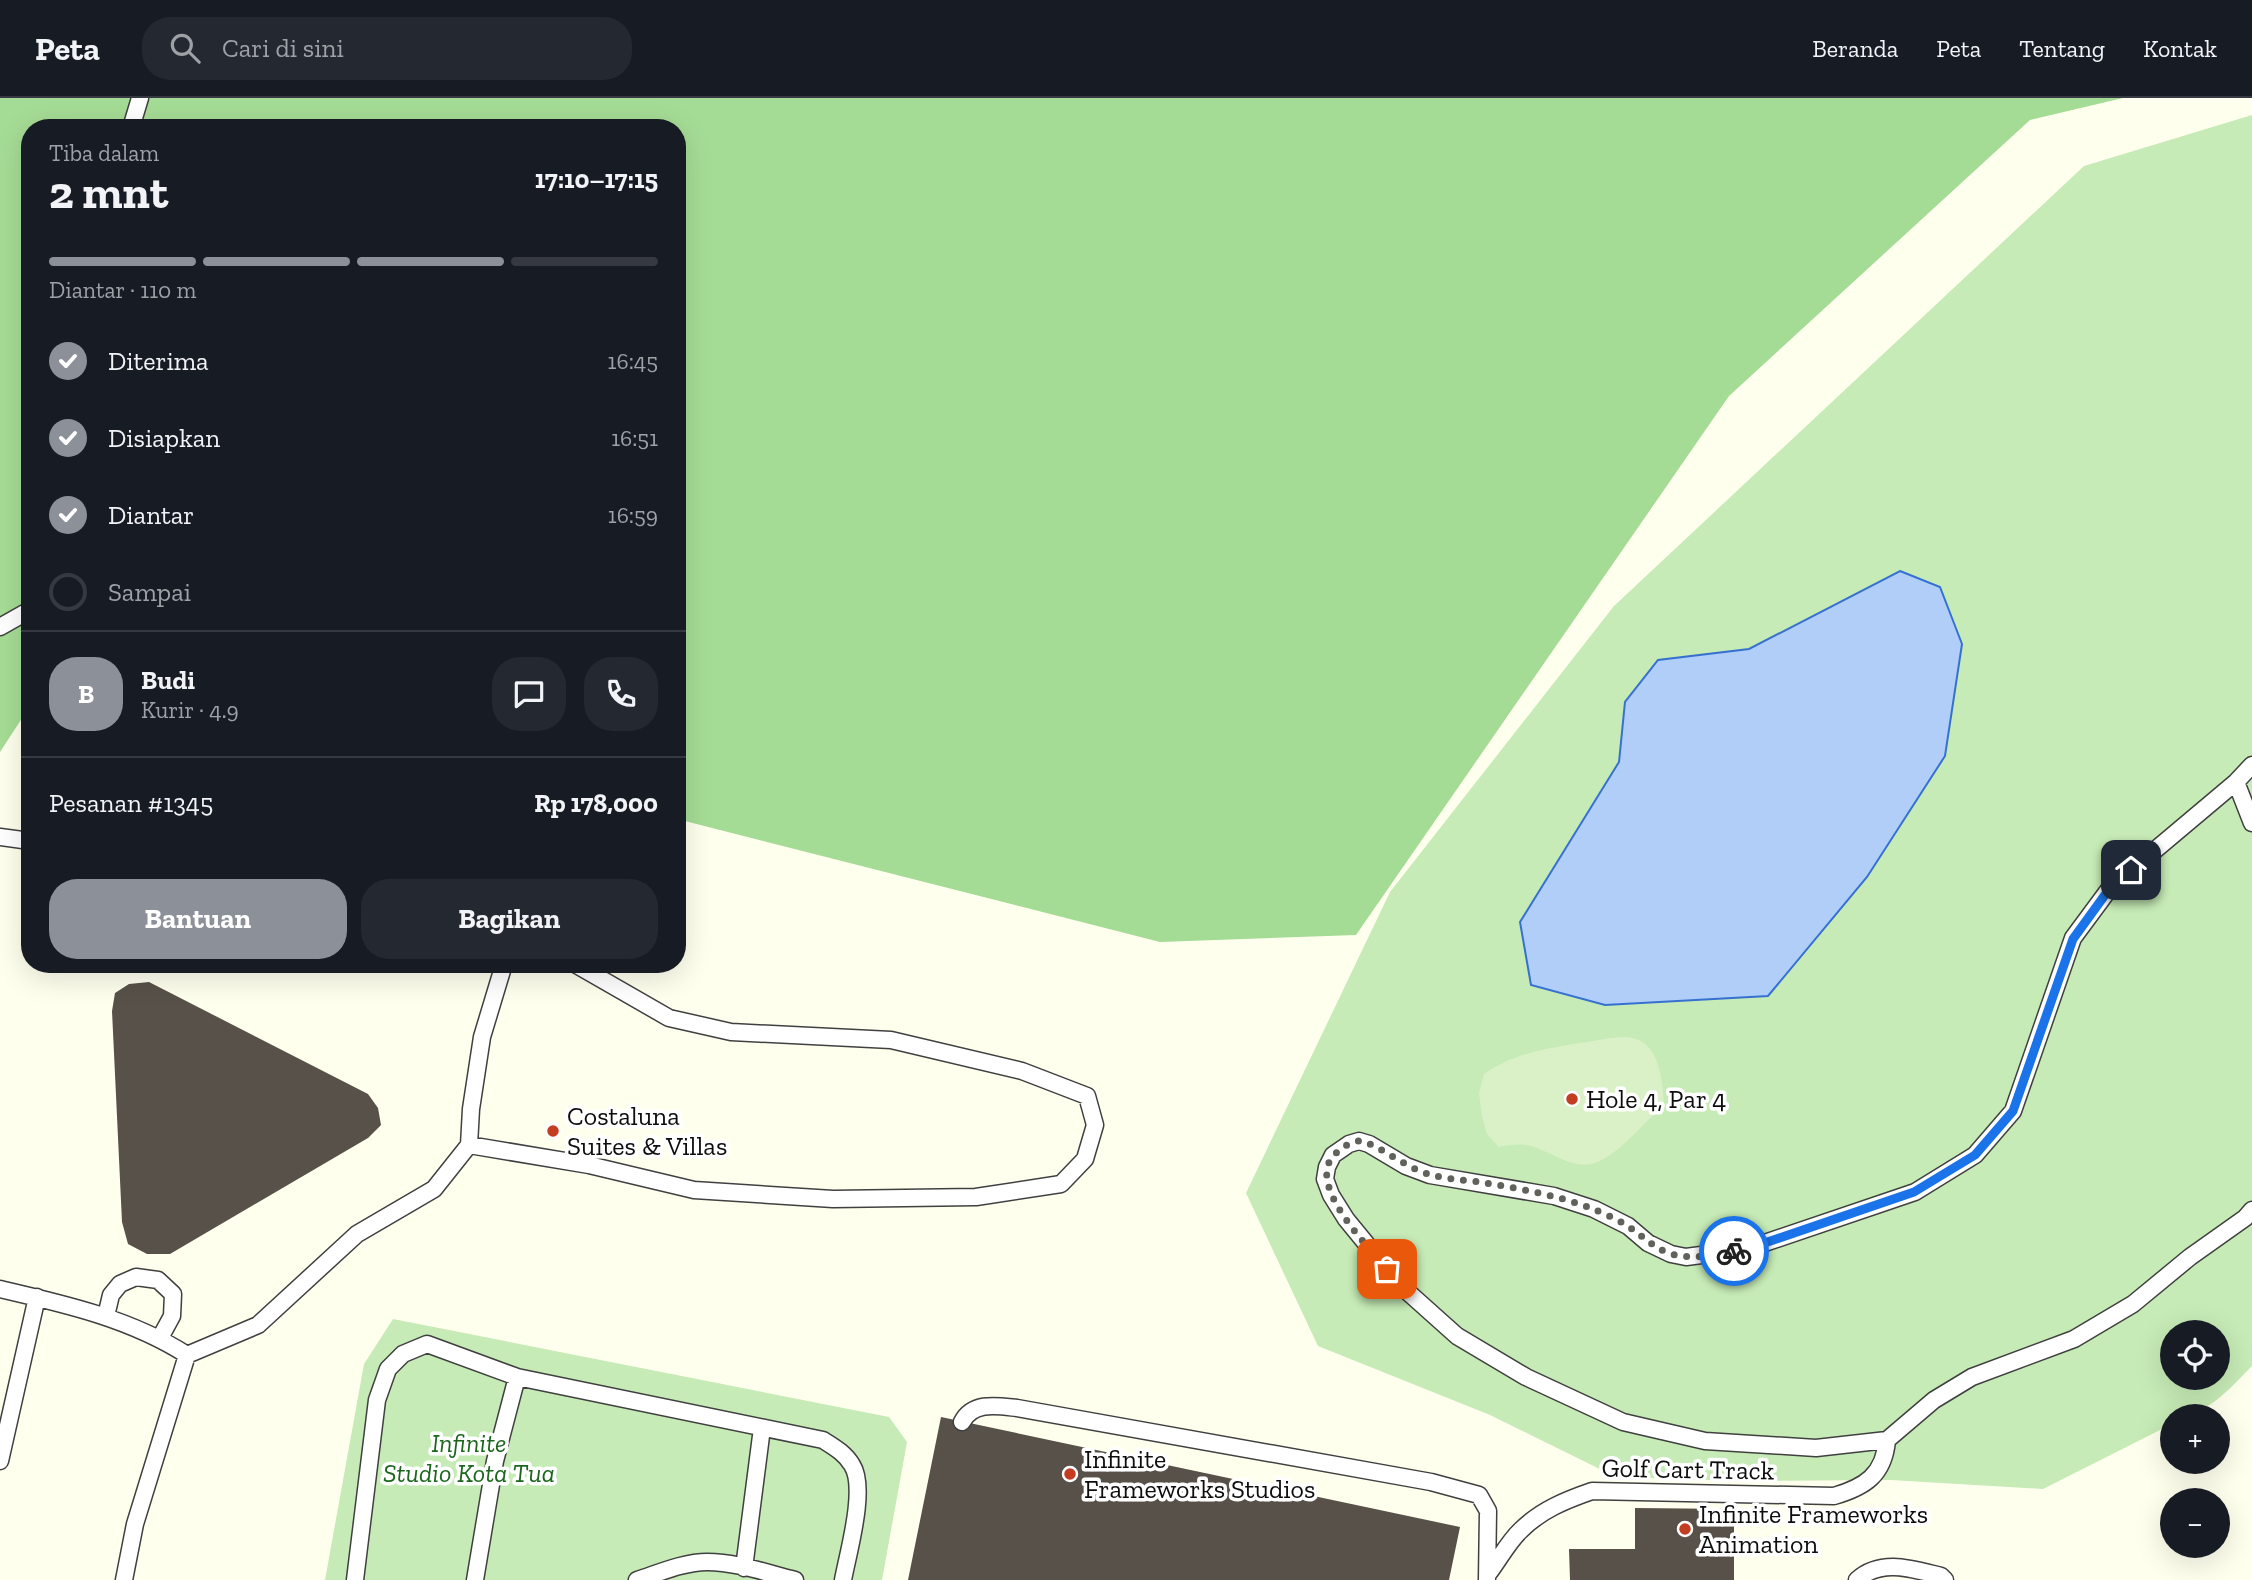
<!DOCTYPE html>
<html lang="id">
<meta charset="utf-8">
<style>
:root{--surface:#171b24;--page:#242831;--text:#f1f3f6;--muted:#9ea1a6;--line:#363941;--accent:#8c9099}
body{margin:0;font-family:"Zilla Slab",serif;background:var(--page);color:var(--text);height:100vh;display:flex;flex-direction:column;font-size:26px;white-space:nowrap}
*{box-sizing:border-box;margin:0}
p{font-size:23px;color:var(--muted)}
.icon{flex:none;width:38px;height:38px;fill:none;stroke:currentColor;stroke-width:2;stroke-linecap:round;stroke-linejoin:round}
.map{position:relative;flex:1;overflow:hidden}
.side{position:absolute;left:21px;top:21px;width:665px;height:854px;display:flex;flex-direction:column;background:var(--surface);border-radius:28px;box-shadow:0 7px 28px #0002}
.side>*{flex:none}
.fabs{position:absolute;left:2160px;top:1222px;display:grid;gap:14px}
.fabs a{display:grid;place-items:center;width:70px;height:70px;border-radius:50%;background:var(--surface);box-shadow:0 7px 28px #0002;font-size:35px}
.pin{position:absolute;display:grid;place-items:center;width:60px;height:60px;color:#fff;margin:-30px;border-radius:14px;box-shadow:0 4px 10px #0006}
.courier{position:absolute;display:grid;place-items:center;width:70px;height:70px;margin:-35px;border:5px solid #1a73e8;border-radius:50%;background:#fff;color:#222;box-shadow:0 2px 9px #0007}
.summary em{font-style:normal;font-weight:800}
.summary div{display:flex;flex-direction:column-reverse}
.summary{display:flex;align-items:center;justify-content:space-between;height:119px;padding:0 28px}
h1{font-size:46px;font-weight:800;line-height:52px}
.bar{display:grid;grid-template-columns:repeat(4,1fr);gap:10px 7px;align-content:center;height:84px;padding:0 28px}
.bar i{height:9px;border-radius:5px;background:var(--line)}
.bar .current{background:var(--accent)}
.bar p{grid-column:span 4}
.line{display:flex;align-items:center;gap:18px;padding:0 28px;border-top:2px solid var(--line)}
.line div{flex:1}
.round{display:grid;place-items:center;flex:none;width:74px;height:74px;border-radius:28px;background:var(--page)}
ol{padding:0 28px;list-style:none}
li{display:flex;align-items:center;gap:21px;height:77px}
li p{margin-inline-start:auto}
li .icon{padding:7px;border-radius:50%;background:var(--accent);color:#fff;stroke-width:4}
li:last-child{color:var(--muted)}
li i{width:38px;height:38px;border:4px solid var(--line);border-radius:50%}
.button{display:flex;gap:14px;margin-top:auto;padding:14px 28px}
.button a{flex:1;height:80px;border-radius:28px;background:var(--accent);color:#fff;font-size:28px;font-weight:800;line-height:80px;text-align:center}
.button a+a{background:var(--page);color:var(--text)}
header{display:flex;align-items:center;gap:42px;box-sizing:border-box;height:98px;padding:0 35px;background:var(--surface);border-bottom:2px solid var(--line)}
header strong{font-size:33px}
nav{display:flex;gap:38px;margin-inline-start:auto;font-size:24px}
.search{width:490px;height:63px;background:var(--page);display:flex;align-items:center;gap:18px;box-sizing:border-box;padding:0 24px;border-radius:28px;color:var(--muted);font-size:26px}
.map>svg:first-child{display:block}
.green{fill:#c6ebb6;fill-rule:evenodd}
.forest{fill:#a5dc95}
.pitch{fill:#daf1c8}
.water{fill:#b1cef8;stroke:#3671d1;stroke-width:2}
.building{fill:#575149}
.lines{fill:none;stroke-linecap:round;stroke-linejoin:round}
.lane-casing{stroke:#404040;stroke-width:19}
.lane{stroke:#fff;stroke-width:16}
.done{stroke:#62625c;stroke-width:7;stroke-dasharray:0 12.6}
.route{stroke:#1a73e8;stroke-width:9}
.poi-dot{fill:#c23d21;stroke:#fff;stroke-width:2.5}
.labels{text-anchor:middle;dominant-baseline:central;stroke-width:7;stroke-linejoin:round;paint-order:stroke}
.poi-label{font-size:26px;fill:#0d0d0d;stroke:#fff;text-anchor:start}
.park-label{font-size:26px;font-style:italic;fill:#1c671d;stroke:#fff}
.street-label{font-size:26px;fill:#0d0d0d;stroke:#fff}
</style>
<header>
<strong>Peta</strong>
<div class="search"><svg class="icon" aria-label="search" viewBox="0 0 24 24"><circle cx="10" cy="10" r="6"/><path d="M15 15l6 6"/></svg>Cari di sini</div>
<nav><a>Beranda</a><a>Peta</a><a>Tentang</a><a>Kontak</a></nav>
</header>
<div class="map">
<svg width="2252" height="1482" viewBox="0 0 2252 1482">
<rect width="100%" height="100%" fill="#ffe"/>
<path class="green" d="M2252,17V1268C2228,1292 2208,1318 2172,1318V1326L2043,1391L1891,1382L1743,1383L1616,1379L1490,1317L1318,1248L1246,1095L1390,794L1614,508L2084,68ZM2172,1234H2217V1279H2172Z
M393,1221L889,1319L907,1344L882,1482H325L364,1266Z"/>
<path class="forest" d="M0,0H2123L2030,22L1729,298L1356,837L1160,844L677,721V30H30V608L0,654Z"/>
<path class="pitch" d="M1610,940C1617,940 1626,938 1633,940C1660,946 1663,985 1664,1008C1642,1025 1624,1052 1598,1064C1576,1074 1552,1054 1531,1048C1520,1045 1510,1047 1499,1049L1487,1036L1482,1018L1479,995L1484,976C1523,949 1565,949 1610,940Z"/>
<path class="water" d="M1900,473L1940,489L1962,546L1945,658L1867,779L1768,898L1605,907L1531,887L1520,824L1619,664L1625,604L1658,562L1749,551Z"/>
<path class="building" d="M149,884L368,996L378,1010L381,1027L368,1040L170,1156H147L128,1146L122,1124L112,913L115,895L129,886Z
M941,1319L1460,1429L1449,1482H908Z
M1635,1410L1734,1411V1482H1570L1569,1451H1635Z"/>
<g class="lines">
<g class="lane-casing">
<path id="lane" d="M131,30L140,0
M0,529L30,512
M2252,667L2236,684L2110,790L2073,840L2013,1013L1975,1057L1915,1094L1747,1151L1686,1159L1671,1156L1648,1145L1628,1128L1594,1111L1554,1098L1430,1077L1406,1068L1369,1046L1359,1043L1349,1046L1333,1057L1327,1069L1325,1081L1331,1097L1346,1121L1400,1187L1457,1238L1526,1279L1623,1324L1705,1343L1816,1350L1887,1342L1934,1302L1972,1279L2074,1241L2133,1206L2190,1159L2245,1120L2252,1112
M2236,684L2252,725
M0,739L30,743
M469,1047L471,1011L482,939L504,866
M0,1191C65,1206 131,1221 187,1257
M106,1218L111,1197L120,1186L136,1179L158,1182L173,1196L172,1218L160,1240
M962,1324C973,1303 998,1308 1017,1310L1431,1384L1479,1397L1488,1413L1487,1482
M0,1363L37,1199
M744,1470L762,1330
M1488,1476C1499,1462 1508,1444 1521,1432C1541,1412 1566,1402 1592,1393L1834,1398C1865,1389 1884,1377 1887,1342
M124,1482L135,1426L187,1257L258,1227L357,1136L434,1091L469,1047L589,1067L694,1092L833,1101L976,1099L1061,1086L1085,1061L1095,1027L1087,998L1022,973L891,942L731,934L669,920L575,866
M355,1482L377,1302L388,1271L403,1256L427,1246L517,1279
M475,1482L495,1363L517,1279L823,1342C834,1349 845,1355 852,1367C867,1390 848,1455 843,1482
M637,1482C659,1475 684,1464 707,1464C736,1464 767,1475 795,1482
M1857,1482C1881,1460 1913,1471 1941,1478L1945,1482"/>
</g>
<use href="#lane" class="lane"/>
</g>
<g class="lines">
<path class="done" d="M1387,1171C1367,1147 1303,1084 1336,1055C1343,1049 1351,1043 1360,1043C1377,1045 1408,1072 1432,1077C1447,1081 1463,1082 1479,1084C1517,1090 1557,1097 1593,1111C1604,1115 1616,1121 1626,1127C1642,1137 1653,1150 1671,1156C1692,1162 1714,1157 1734,1153"/>
<path class="route" d="M1734,1153L1747,1151L1914,1094L1975,1057L2013,1013L2073,841L2110,790L2131,772"/>
</g>
<g class="poi-dot">
<circle cx="1572" cy="1001" r="7"/>
<circle cx="553" cy="1033" r="7"/>
<circle cx="1070" cy="1376" r="7"/>
<circle cx="1685" cy="1431" r="7"/>
</g>
<g class="labels">
<g class="poi-label">
<text x="1586" y="1001">Hole 4, Par 4</text>
<text x="567" y="1018">Costaluna<tspan x="567" dy="30">Suites &amp; Villas</tspan></text>
<text x="1084" y="1361">Infinite<tspan x="1084" dy="30">Frameworks Studios</tspan></text>
<text x="1699" y="1416">Infinite Frameworks<tspan x="1699" dy="30">Animation</tspan></text>
</g>
<g class="park-label">
<text x="469" y="1345">Infinite<tspan x="469" dy="30">Studio Kota Tua</tspan></text>
</g>
<g class="street-label">
<text transform="translate(1688 1371) rotate(1)">Golf Cart Track</text>
</g>
</g>
</svg>
<div class="fabs">
<a><svg class="icon" aria-label="locate" viewBox="0 0 24 24"><circle cx="12" cy="12" r="6"/><path d="M12 2v4M12 18v4M2 12h4M18 12h4"/></svg></a>
<a>+</a>
<a>−</a>
</div>
<div class="pin" style="left:1387px;top:1171px;background:#ea580c"><svg class="icon" aria-label="bag" viewBox="0 0 24 24"><path d="M5 8h14l-1 12H6zM9 8a3 3 0 0 1 6 0"/></svg></div>
<div class="pin" style="left:2131px;top:772px;background:#1f2937"><svg class="icon" aria-label="home" viewBox="0 0 24 24"><path d="M3 11l9-7 9 7M6 9v11h12V9"/></svg></div>
<div class="courier" style="left:1734px;top:1153px"><svg class="icon" aria-label="bike" viewBox="0 0 24 24"><circle cx="6" cy="16" r="4"/><circle cx="18" cy="16" r="4"/><path d="M6 16l4-8h5l3 8M10 8l3 8H6M13 5h3"/></svg></div>
<section class="side">
<div class="summary"><div><h1>2 mnt</h1><p>Tiba dalam</p></div><em>17:10–17:15</em></div>
<div class="bar"><i class="current"></i><i class="current"></i><i class="current"></i><i></i><p>Diantar · 110 m</p></div>
<ol>
<li><svg class="icon" aria-label="check" viewBox="0 0 24 24"><path d="M5 12l5 5 9-10"/></svg>Diterima<p>16:45</p></li>
<li><svg class="icon" aria-label="check" viewBox="0 0 24 24"><path d="M5 12l5 5 9-10"/></svg>Disiapkan<p>16:51</p></li>
<li><svg class="icon" aria-label="check" viewBox="0 0 24 24"><path d="M5 12l5 5 9-10"/></svg>Diantar<p>16:59</p></li>
<li><i></i>Sampai</li>
</ol>
<div class="line" style="height:126px"><b class="round" style="background:var(--accent);color:#fff">B</b><div><b>Budi</b><p>Kurir · 4.9</p></div><a class="round"><svg class="icon" aria-label="chat" viewBox="0 0 24 24"><path d="M4 5h16v11H9l-5 4z"/></svg></a><a class="round"><svg class="icon" aria-label="phone" viewBox="0 0 24 24"><path d="M5 4h4l2 5-3 2q2 4 5 5l2-3 5 2v4C11 20 4 13 5 4z"/></svg></a></div>
<div class="line" style="height:91px"><div>Pesanan #1345</div><b>Rp 178,000</b></div>
<div class="button"><a>Bantuan</a><a>Bagikan</a></div>
</section>
</div>
